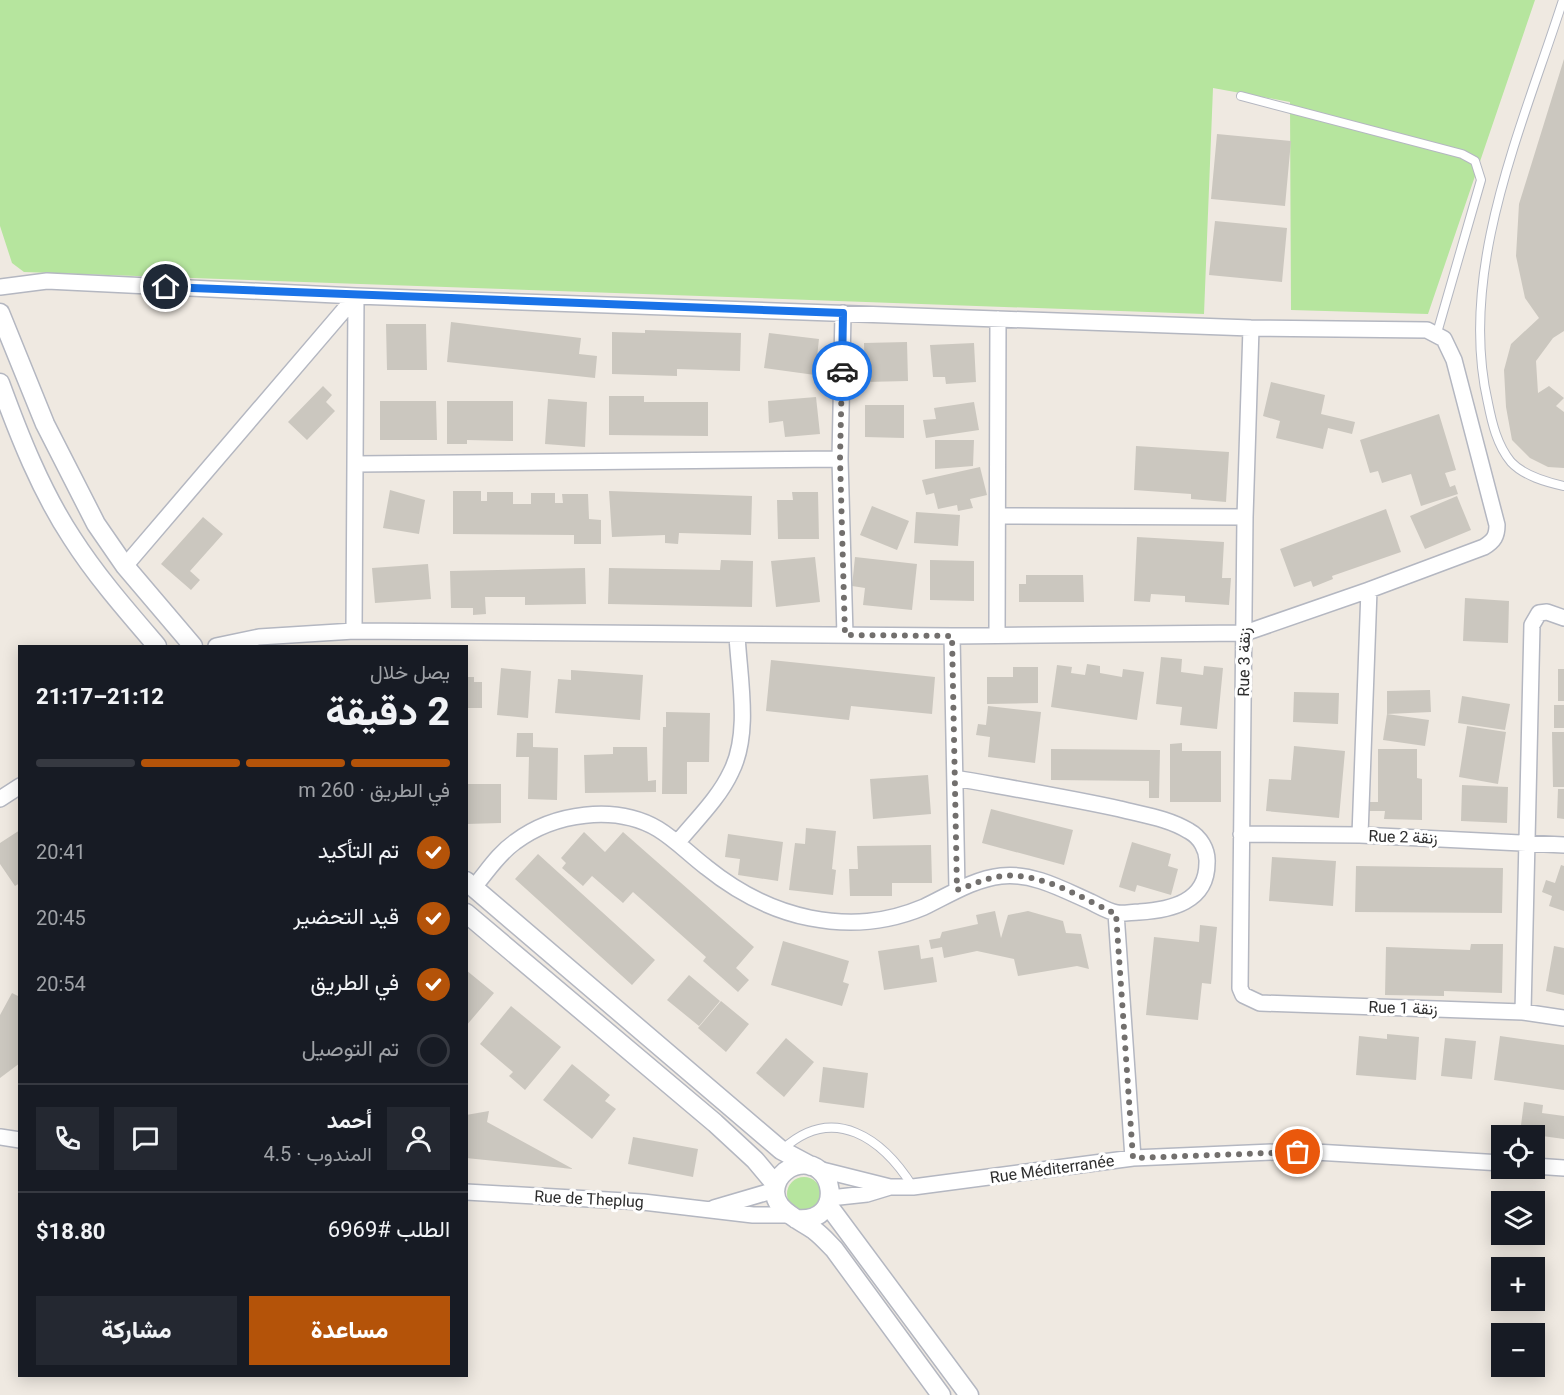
<!DOCTYPE html>
<html lang="ar">
<meta charset="utf-8">
<style>
:root{--surface:#171b24;--page:#242831;--text:#f1f3f6;--muted:#9ea1a6;--line:#363941;--accent:#b45309}
body{margin:0;font-family:Roboto,Vazirmatn,sans-serif;background:var(--page);color:var(--text);direction:rtl;height:100vh;display:flex;flex-direction:column;font-size:22px;white-space:nowrap}
*{box-sizing:border-box;margin:0}
p{font-size:20px;color:var(--muted)}
.icon{flex:none;width:33px;height:33px;fill:none;stroke:currentColor;stroke-width:2;stroke-linecap:round;stroke-linejoin:round}
.map{position:relative;flex:1;overflow:hidden;direction:ltr}
.details{position:absolute;left:18px;top:645px;width:450px;height:732px;display:flex;flex-direction:column;background:var(--surface);border-radius:0px;box-shadow:0 3px 15px #0003;direction:rtl}
.details>*{flex:none}
.tools{position:absolute;left:1491px;top:1125px;display:grid;gap:12px}
.tools a{display:grid;place-items:center;width:54px;height:54px;border-radius:0px;background:var(--surface);box-shadow:0 3px 15px #0003;font-size:30px}
.pin{position:absolute;display:grid;place-items:center;width:51px;height:51px;color:#fff;margin:-26px;border:3px solid #fff;border-radius:50%;box-shadow:0 2px 6px #0007}
.courier{position:absolute;display:grid;place-items:center;width:60px;height:60px;margin:-30px;border:4px solid #1a73e8;border-radius:50%;background:#fff;color:#222;box-shadow:0 2px 8px #0007}
.summary em{font-style:normal;font-weight:800}
.summary div{display:flex;flex-direction:column-reverse}
.summary{display:flex;align-items:center;justify-content:space-between;height:102px;padding:0 18px}
h1{font-size:39px;font-weight:800;line-height:45px}
.bar{display:grid;grid-template-columns:repeat(4,1fr);gap:9px 6px;align-content:center;height:72px;padding:0 18px}
.bar i{height:8px;border-radius:4px;background:var(--line)}
.bar .selected{background:var(--accent)}
.bar p{grid-column:span 4}
.line{display:flex;align-items:center;gap:15px;padding:0 18px;border-top:2px solid var(--line)}
.line div{flex:1}
.round{display:grid;place-items:center;flex:none;width:63px;height:63px;border-radius:0px;background:var(--page)}
ol{padding:0 18px;list-style:none}
li{display:flex;align-items:center;gap:18px;height:66px}
li p{margin-inline-start:auto}
li .icon{padding:6px;border-radius:50%;background:var(--accent);color:#fff;stroke-width:4}
li:last-child{color:var(--muted)}
li i{width:33px;height:33px;border:3px solid var(--line);border-radius:50%}
.action{display:flex;gap:12px;margin-top:auto;padding:12px 18px}
.action a{flex:1;height:69px;border-radius:0px;background:var(--accent);color:#fff;font-size:24px;font-weight:800;line-height:69px;text-align:center}
.action a+a{background:var(--page);color:var(--text)}
.map>svg:first-child{display:block}
.green{fill:#b6e59e}
.building{fill:#cbc7bf}
.lines{fill:none;stroke-linecap:round;stroke-linejoin:round}
.service-casing{stroke:#b4b7c1;stroke-width:10}
.minor-casing{stroke:#b4b7c1;stroke-width:18}
.tertiary-casing{stroke:#b4b7c1;stroke-width:21}
.service{stroke:#fff;stroke-width:8}
.minor{stroke:#fff;stroke-width:15}
.tertiary{stroke:#fff;stroke-width:18}
.done{stroke:#726f6d;stroke-width:6;stroke-dasharray:0 10.8}
.route{stroke:#1a73e8;stroke-width:8}
.labels{text-anchor:middle;dominant-baseline:central;stroke-width:6;stroke-linejoin:round;paint-order:stroke}
.street-label{font-size:16px;fill:#2e2e2e;stroke:#fff}
</style>
<div class="map">
<svg width="1564" height="1395" viewBox="0 0 1564 1395">
<rect width="100%" height="100%" fill="#efe9e1"/>
<path class="green" d="M0,0H1535L1428,314L1291,310L1290,102L1213,88L1204,314L24,272L12,263L0,226Z
M787 1194a17 17 0 1 1 34 0a17 17 0 1 1-34 0Z"/>
<path class="building" d="M1564,59V331L1553,338L1536,361L1538,393L1549,386L1564,398L1556,406L1564,412V468L1548,467L1530,458L1512,440L1506,407L1504,370L1511,344L1539,318L1525,298L1516,256L1519,204Z
M1217,134L1291,141L1285,206L1211,199Z
M1215,221L1287,228L1282,282L1209,275Z
M451,322L581,338L579,354L597,356L595,378L447,362Z
M386,324H426L427,370H387Z
M645,330L741,333L740,371L677,369V376L612,374V332L645,333Z
M769,333L819,339L815,375L764,368Z
M907,342L908,381L865,382L864,343Z
M974,343L976,382L946,384L945,377H933L930,345Z
M1271,382L1325,395L1321,414L1355,422L1352,434L1328,428L1323,449L1276,438L1280,421L1263,416Z
M323,386L332,395L326,402L335,411L307,440L288,422Z
M609,396H644V402H708V436L609,435Z
M816,397L820,434L785,437L783,421L769,423L768,401Z
M548,399L587,402L585,447L545,444Z
M380,401H436L437,440H380Z
M447,401H513V441L467,440V444H447Z
M974,402L979,430L926,438L923,420L936,419L934,408Z
M865,405H904V438L865,437Z
M1439,414L1456,470L1445,473L1450,487L1455,485L1458,494L1421,506L1411,474L1382,483L1378,471L1370,473L1360,440Z
M935,440H974L973,466L935,469Z
M1136,446L1229,452L1226,502L1191,499V494L1134,490Z
M980,467L987,495L970,499L973,508L958,511L957,505L938,509L934,493L926,495L922,480Z
M390,490L425,500L419,534L383,528Z
M453,491H481V501H487V492H513V504H531V493H555V503H563L562,494H588L589,519L601,520V544H574V535L453,534Z
M609,491L752,496L751,535L679,533L678,544L665,543V535L612,537Z
M792,492H818L819,539H778L777,500H793Z
M1457,496L1471,530L1425,549L1410,516Z
M872,506L909,521L897,550L860,535Z
M1386,509L1401,552L1332,576L1333,579L1313,587L1311,581L1294,587L1280,549Z
M916,512L960,515L958,546L914,543Z
M203,517L223,534L190,571L200,580L191,590L161,564Z
M1137,537L1224,542L1222,578H1231L1229,605L1185,602V596L1151,594L1150,602L1134,601Z
M815,557L820,602L776,607L771,561Z
M855,557L917,564L912,610L863,605L865,588L852,586Z
M721,560L753,561L752,607L608,604L609,568L720,570Z
M930,560L974,561V601L930,600Z
M428,564L431,599L375,603L372,568Z
M585,568L586,604L525,605V597H485L486,614L473,615V608H451L450,571Z
M1026,575H1083L1084,602H1019V584H1026Z
M1465,598L1509,601L1508,643L1463,641Z
M1161,657L1182,659L1181,672L1203,675L1204,666L1223,668L1217,729L1180,725L1182,707L1156,704Z
M771,660L935,677L932,714L851,706L849,720L766,711Z
M1087,664L1100,666V673L1122,677L1123,669L1144,672L1137,720L1051,707L1057,665L1072,667L1071,673L1085,675Z
M1013,667H1038V703L987,704V677H1013Z
M501,668L531,671L528,718L497,715Z
M1558,669H1564V701H1558Z
M571,670L643,675L640,720L555,713L558,679L571,680Z
M466,677H474V682H482V708H466Z
M1430,690L1431,712L1387,714V691Z
M1294,692L1339,693L1338,724L1293,722Z
M1462,696L1510,704L1505,730L1458,723Z
M1554,705H1564V728H1554Z
M988,706L1041,712L1035,763L988,757L990,737L976,735L978,724L986,725Z
M666,712L710,713L709,762H687V794H662L663,727H666Z
M1387,714L1429,720L1425,746L1383,740Z
M1467,726L1506,732L1498,784L1459,777Z
M1552,732H1564V787H1553Z
M517,733H533V747L558,748L557,800L528,799L529,757H516Z
M1182,743V751H1221V802H1170V744Z
M1294,746L1345,751L1339,818L1266,811L1269,779L1291,780Z
M613,747H647L648,781L656,780V792L585,793L584,755L613,754Z
M1051,749L1160,750L1159,798H1149V781L1051,780Z
M1378,749H1417V778L1422,779V820L1384,819L1385,811H1365V802H1378Z
M928,775L931,814L873,819L870,779Z
M466,784H501V823L466,824Z
M1462,785L1508,787L1507,823L1461,821Z
M1558,789H1564V819L1557,818Z
M991,809L1073,830L1064,865L982,843Z
M806,828L836,831L832,869L836,870L833,895L789,890L795,843L805,844Z
M20,830V883L15,886L0,864V843Z
M584,832L605,852L623,832L754,947L736,968L749,980L738,992L703,961L706,957L633,892L623,903L592,876L583,886L562,868L566,863L561,858Z
M728,834L783,842L778,881L738,875L740,859L725,857Z
M1132,842L1171,854L1168,866L1178,869L1171,895L1137,885L1135,892L1119,887Z
M931,845L932,883H892V896H850L849,869H858L857,846Z
M538,854L655,960L632,985L515,879Z
M1272,857L1336,861L1333,906L1269,901Z
M1561,865L1564,866V911L1549,906L1552,896L1542,892L1546,880L1555,883Z
M1356,866L1503,868L1502,913L1355,912Z
M995,911L1001,938L1008,915L1028,911L1063,921L1066,933L1081,934L1089,969L1077,966L1018,976L1014,959L977,951L944,958L942,947L931,949L929,940L940,938L942,932L978,924L976,915Z
M1200,925L1217,927L1211,984L1202,983L1198,1020L1146,1015L1154,937L1199,942Z
M783,941L849,961L843,982L849,984L842,1006L771,985Z
M1471,944H1503L1502,993L1444,991V996L1385,995L1386,947L1470,950Z
M919,945L921,959L933,957L937,982L884,990L878,951Z
M1554,946L1564,948V995L1546,991Z
M466,970L494,993L466,1026Z
M689,975L720,1001L699,1026L667,1000Z
M12,993L20,997V1063L0,1078V1015Z
M721,1001L749,1024L726,1052L698,1028Z
M511,1006L561,1047L525,1090L509,1076L513,1072L480,1044Z
M1387,1034L1419,1037L1416,1080L1356,1075L1359,1036L1387,1039Z
M1500,1036L1564,1045V1090L1494,1080Z
M786,1038L814,1062L784,1097L756,1073Z
M1445,1038L1476,1041L1472,1079L1441,1076Z
M572,1064L610,1095L605,1101L616,1109L592,1139L543,1100Z
M823,1067L868,1073L864,1108L819,1102Z
M1524,1102L1543,1105L1542,1113L1564,1116V1139L1520,1133Z
M489,1111L487,1122L573,1169L466,1158V1115Z
M633,1137L698,1149L693,1177L628,1164Z"/>
<g class="lines">
<g class="service-casing">
<path id="service" d="M1563,0C1523,125 1457,270 1488,403C1492,423 1497,445 1511,462C1524,476 1546,482 1564,486
M1241,96L1462,154L1475,161L1481,180L1437,333
M783,1149C834,1103 883,1139 913,1187"/>
</g>
<g class="minor-casing">
<path id="minor" d="M0,287L47,281L356,296L1251,328L1427,330L1444,339L1454,360L1497,525C1497,536 1494,541 1484,547L1369,590L1245,633L952,636L354,631L259,637L216,646
M843,313L840,459L845,635
M1251,328L1245,517L1240,988L1243,995L1260,1003L1523,1012L1564,1018
M357,464L840,459
M998,516L1245,517
M125,566L356,296
M354,631L356,296
M997,635L998,319
M952,636L957,890
M0,799L20,786
M1241,834L1360,835L1564,845
M1360,835L1369,590
M678,842C696,820 719,798 731,772C751,733 739,677 737,635
M474,887C487,872 498,854 515,842C554,813 615,804 658,829C676,840 689,854 706,867C737,892 770,910 810,918C850,926 886,923 924,907C949,895 974,879 1001,876C1032,872 1064,890 1091,902C1099,906 1109,912 1117,913C1124,914 1132,912 1139,912C1171,910 1207,902 1207,863C1208,850 1200,837 1189,831C1168,818 1143,815 1120,809C1065,797 1010,788 955,778
M1116,913L1133,1158
M1523,1012L1532,625L1539,613L1547,612L1564,618
M0,1137L20,1140
M1534,1166L1564,1168
M818,1169L890,1187H913L1133,1158L1298,1151L1502,1163
M466,1192L643,1202L753,1215H787
M830,1198L867,1194L890,1187
M714,1208L775,1190"/>
</g>
<g class="tertiary-casing">
<path id="tertiary" d="M0,313L45,424L96,524L125,566L193,646
M0,383C19,435 41,491 72,538C97,577 127,611 157,646
M466,881L781,1150L811,1166
M466,913L715,1123L755,1160L776,1185
M828,1205L969,1395
M796,1219C847,1224 835,1154 795,1166C788,1168 781,1174 778,1180C765,1207 797,1218 814,1230C822,1236 828,1243 834,1249L941,1395"/>
</g>
<use href="#service" class="service"/>
<use href="#minor" class="minor"/>
<use href="#tertiary" class="tertiary"/>
</g>
<g class="lines">
<path class="done" d="M842,371L840,459L845,635L952,636L957,890C972,885 986,878 1002,876C1041,872 1082,898 1116,914L1133,1158L1298,1152"/>
<path class="route" d="M166,287L843,313L842,371"/>
</g>
<g class="labels">
<g class="street-label">
<text transform="translate(1244 662) rotate(-89)">Rue 3 زنقة</text>
<text transform="translate(1403 837) rotate(2)">Rue 2 زنقة</text>
<text transform="translate(1403 1008) rotate(2)">Rue 1 زنقة</text>
<text transform="translate(1052 1169) rotate(-8)">Rue Méditerranée</text>
<text transform="translate(589 1199) rotate(3)">Rue de Theplug</text>
</g>
</g>
</svg>
<div class="tools">
<a><svg class="icon" aria-label="locate" viewBox="0 0 24 24"><circle cx="12" cy="12" r="6"/><path d="M12 2v4M12 18v4M2 12h4M18 12h4"/></svg></a>
<a><svg class="icon" aria-label="layers" viewBox="0 0 24 24"><path d="M12 4l9 5-9 5-9-5zM3 14l9 5 9-5"/></svg></a>
<a>+</a>
<a>−</a>
</div>
<div class="pin" style="left:1298px;top:1152px;background:#ea580c"><svg class="icon" aria-label="bag" viewBox="0 0 24 24"><path d="M5 8h14l-1 12H6zM9 8a3 3 0 0 1 6 0"/></svg></div>
<div class="pin" style="left:166px;top:287px;background:#1f2937"><svg class="icon" aria-label="home" viewBox="0 0 24 24"><path d="M3 11l9-7 9 7M6 9v11h12V9"/></svg></div>
<div class="courier" style="left:842px;top:371px"><svg class="icon" aria-label="car" viewBox="0 0 24 24"><path d="M5 17H2v-5l4-1 3-4h7l3 4 3 1v5h-3M9 17h6M6 11h13"/><circle cx="7" cy="17" r="2"/><circle cx="17" cy="17" r="2"/></svg></div>
<section class="details">
<div class="summary"><div><h1>2 دقيقة</h1><p>يصل خلال</p></div><em>21:12–21:17</em></div>
<div class="bar"><i class="selected"></i><i class="selected"></i><i class="selected"></i><i></i><p>في الطريق · 260 m</p></div>
<ol>
<li><svg class="icon" aria-label="check" viewBox="0 0 24 24"><path d="M5 12l5 5 9-10"/></svg>تم التأكيد<p>20:41</p></li>
<li><svg class="icon" aria-label="check" viewBox="0 0 24 24"><path d="M5 12l5 5 9-10"/></svg>قيد التحضير<p>20:45</p></li>
<li><svg class="icon" aria-label="check" viewBox="0 0 24 24"><path d="M5 12l5 5 9-10"/></svg>في الطريق<p>20:54</p></li>
<li><i></i>تم التوصيل</li>
</ol>
<div class="line" style="height:108px"><a class="round"><svg class="icon" aria-label="person" viewBox="0 0 24 24"><circle cx="12" cy="8" r="4"/><path d="M4 21q1-7 8-7t8 7"/></svg></a><div><b>أحمد</b><p>المندوب · 4.5</p></div><a class="round"><svg class="icon" aria-label="chat" viewBox="0 0 24 24"><path d="M4 5h16v11H9l-5 4z"/></svg></a><a class="round"><svg class="icon" aria-label="phone" viewBox="0 0 24 24"><path d="M5 4h4l2 5-3 2q2 4 5 5l2-3 5 2v4C11 20 4 13 5 4z"/></svg></a></div>
<div class="line" style="height:78px"><div>الطلب #6969</div><b>$18.80</b></div>
<div class="action"><a>مساعدة</a><a>مشاركة</a></div>
</section>
</div>
